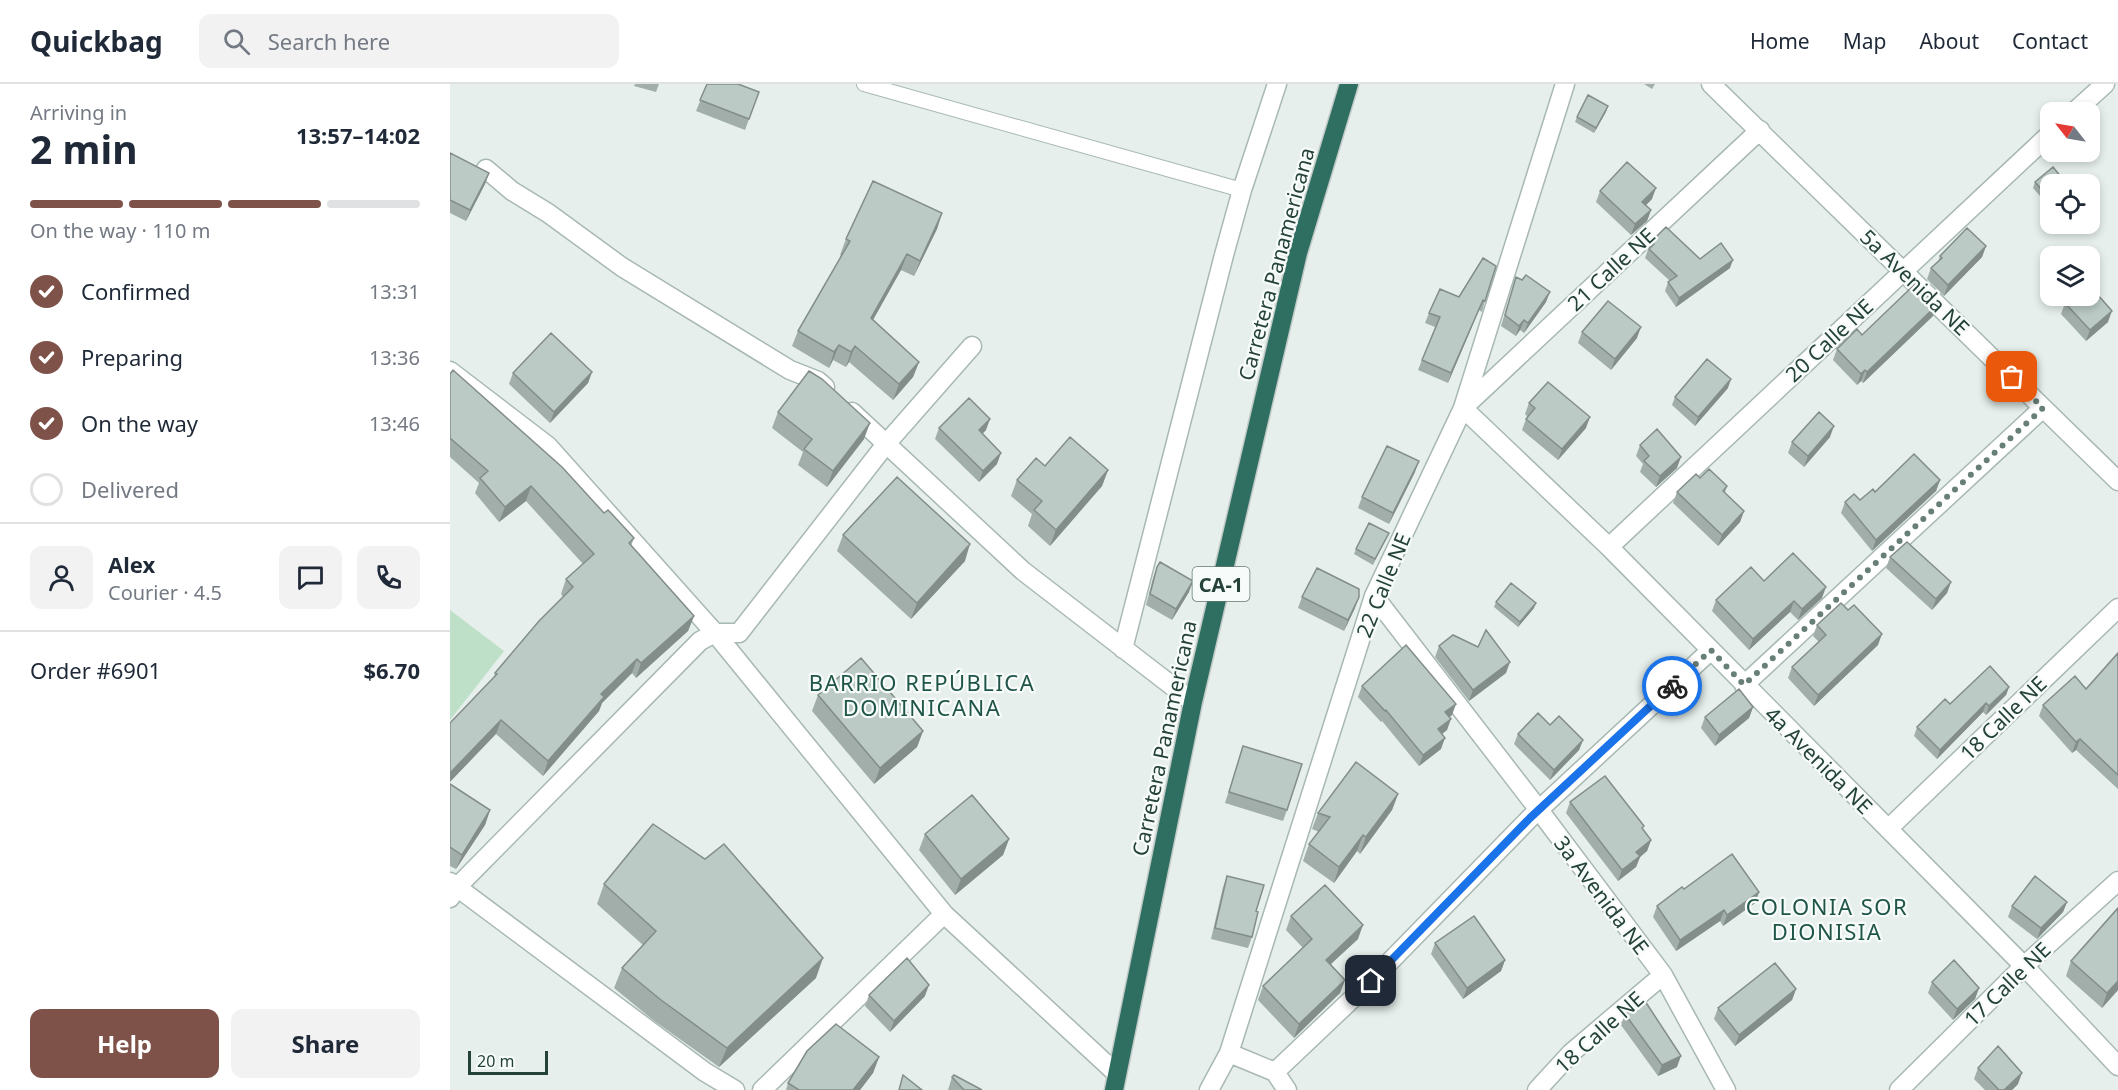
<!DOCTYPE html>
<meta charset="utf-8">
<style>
:root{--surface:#fff;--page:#f2f2f3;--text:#1f2937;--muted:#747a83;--line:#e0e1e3;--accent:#7f5249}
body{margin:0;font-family:"Noto Sans",sans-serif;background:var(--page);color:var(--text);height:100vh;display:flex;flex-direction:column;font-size:22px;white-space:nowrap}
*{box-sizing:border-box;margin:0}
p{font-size:20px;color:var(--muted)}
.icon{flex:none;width:33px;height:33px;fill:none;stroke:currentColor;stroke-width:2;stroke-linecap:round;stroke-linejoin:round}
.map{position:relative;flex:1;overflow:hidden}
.side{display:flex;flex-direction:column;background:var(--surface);width:450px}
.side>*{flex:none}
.needle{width:39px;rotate:301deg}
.fabs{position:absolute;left:1590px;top:18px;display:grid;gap:12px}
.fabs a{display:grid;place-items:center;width:60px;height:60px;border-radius:12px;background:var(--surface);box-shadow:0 3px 9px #0003;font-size:30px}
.scale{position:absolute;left:18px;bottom:15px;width:80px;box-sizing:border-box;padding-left:6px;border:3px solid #24423a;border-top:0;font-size:16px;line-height:21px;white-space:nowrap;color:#24423a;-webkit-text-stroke:4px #f7fbf9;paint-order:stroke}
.pin{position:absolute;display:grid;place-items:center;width:51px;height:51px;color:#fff;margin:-26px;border-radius:12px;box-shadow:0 3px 9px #0006}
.courier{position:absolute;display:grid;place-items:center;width:60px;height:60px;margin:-30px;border:4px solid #1a73e8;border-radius:50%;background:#fff;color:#222;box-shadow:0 2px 8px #0007}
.overview em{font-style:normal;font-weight:700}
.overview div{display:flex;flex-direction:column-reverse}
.overview{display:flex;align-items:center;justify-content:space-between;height:102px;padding:0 30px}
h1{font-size:39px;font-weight:700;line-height:45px}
.bar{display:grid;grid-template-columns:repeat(4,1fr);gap:9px 6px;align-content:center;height:72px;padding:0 30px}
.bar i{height:8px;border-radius:4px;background:var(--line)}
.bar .selected{background:var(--accent)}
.bar p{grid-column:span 4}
.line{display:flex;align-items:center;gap:15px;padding:0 30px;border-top:2px solid var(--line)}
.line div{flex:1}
.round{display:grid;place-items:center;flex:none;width:63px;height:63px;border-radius:12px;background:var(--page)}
ol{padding:0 30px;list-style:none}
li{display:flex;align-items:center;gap:18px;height:66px}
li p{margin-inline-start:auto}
li .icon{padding:6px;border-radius:50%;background:var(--accent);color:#fff;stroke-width:4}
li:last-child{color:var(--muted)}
li i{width:33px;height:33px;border:3px solid var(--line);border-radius:50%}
.action{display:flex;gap:12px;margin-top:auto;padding:12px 30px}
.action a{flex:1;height:69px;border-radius:12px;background:var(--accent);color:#fff;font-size:24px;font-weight:700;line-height:69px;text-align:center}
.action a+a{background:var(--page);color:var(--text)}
header{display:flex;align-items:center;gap:36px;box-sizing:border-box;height:84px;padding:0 30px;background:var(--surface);border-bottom:2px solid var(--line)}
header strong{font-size:28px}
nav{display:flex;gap:33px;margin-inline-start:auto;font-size:21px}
.search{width:420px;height:54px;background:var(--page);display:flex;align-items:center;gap:15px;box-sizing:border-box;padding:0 21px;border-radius:12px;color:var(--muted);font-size:22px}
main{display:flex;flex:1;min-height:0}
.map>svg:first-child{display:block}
.green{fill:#bfe0c8}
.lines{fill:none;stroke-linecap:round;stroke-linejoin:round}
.lane-casing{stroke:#a8b8b2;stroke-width:16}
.street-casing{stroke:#a8b8b2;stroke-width:21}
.highway-casing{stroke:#c2cac8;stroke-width:21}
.lane{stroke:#fff;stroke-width:14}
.street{stroke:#fff;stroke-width:18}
.highway{stroke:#2f6f62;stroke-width:18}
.wall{fill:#a1aea9}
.shaded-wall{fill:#838d89}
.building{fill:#bbcac4;stroke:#838d89;stroke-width:1.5}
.done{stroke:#687f78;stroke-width:6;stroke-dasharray:0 10.8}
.route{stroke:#1a73e8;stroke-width:8}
.labels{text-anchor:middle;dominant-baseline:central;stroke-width:4.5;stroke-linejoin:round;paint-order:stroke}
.shield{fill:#f7fbf9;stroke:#637a73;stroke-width:1.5}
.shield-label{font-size:20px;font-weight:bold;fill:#24423a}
.street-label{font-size:21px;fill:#24423a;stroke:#f7fbf9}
.neighbourhood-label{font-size:22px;letter-spacing:1.5px;fill:#1f5548;stroke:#f7fbf9}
</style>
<header>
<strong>Quickbag</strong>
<div class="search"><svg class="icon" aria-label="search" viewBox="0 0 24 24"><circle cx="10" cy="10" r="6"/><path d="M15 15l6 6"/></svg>Search here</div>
<nav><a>Home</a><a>Map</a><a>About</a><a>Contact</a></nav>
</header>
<main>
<section class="side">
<div class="overview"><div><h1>2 min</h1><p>Arriving in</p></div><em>13:57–14:02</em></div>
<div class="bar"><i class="selected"></i><i class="selected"></i><i class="selected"></i><i></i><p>On the way · 110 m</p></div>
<ol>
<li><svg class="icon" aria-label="check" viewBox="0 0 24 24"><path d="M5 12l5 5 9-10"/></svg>Confirmed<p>13:31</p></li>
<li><svg class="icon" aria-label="check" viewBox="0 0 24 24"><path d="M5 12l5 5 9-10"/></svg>Preparing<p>13:36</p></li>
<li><svg class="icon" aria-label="check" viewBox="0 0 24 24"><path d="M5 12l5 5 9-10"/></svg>On the way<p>13:46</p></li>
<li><i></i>Delivered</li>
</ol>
<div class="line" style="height:108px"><a class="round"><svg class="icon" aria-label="person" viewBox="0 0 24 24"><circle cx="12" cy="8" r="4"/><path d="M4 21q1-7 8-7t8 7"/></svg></a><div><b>Alex</b><p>Courier · 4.5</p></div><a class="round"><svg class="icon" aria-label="chat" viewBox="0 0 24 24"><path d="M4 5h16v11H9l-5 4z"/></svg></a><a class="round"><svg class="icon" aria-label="phone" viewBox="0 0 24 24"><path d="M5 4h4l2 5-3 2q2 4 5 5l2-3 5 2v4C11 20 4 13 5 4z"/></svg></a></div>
<div class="line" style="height:78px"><div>Order #6901</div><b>$6.70</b></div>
<div class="action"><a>Help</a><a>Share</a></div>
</section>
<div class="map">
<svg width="1668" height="1006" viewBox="0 0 1668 1006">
<rect width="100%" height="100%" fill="#e6efeb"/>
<path class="green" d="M0,526L54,567L0,636Z"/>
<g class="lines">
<g class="lane-casing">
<path id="lane" d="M414,0L792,106"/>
</g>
<g class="street-casing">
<path id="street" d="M1261,0L1668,397
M1624,28L1655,0
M1310,46L1013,324L1159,463L1574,882L1668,982
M36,85L62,107L98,129L172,183L340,286L368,297L375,303
M0,287L98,362L265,549L494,830L666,989
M402,328L573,487L743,618
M1159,463L1600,50
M924,512L1089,726L1213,891L1276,1006
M673,565L774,171L792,106L827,0
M1294,601L1593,324
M1438,745L1668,524
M0,798L255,988L285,1006
M0,814L7,803L250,557L265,549H289L436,360L522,262
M779,969L825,988
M825,988L921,897L1080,734L1261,566
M825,988L837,1006
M312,1006L494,830
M759,1006L779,969L924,512L1013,324L1115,0
M1087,1006L1121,969L1213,891
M1449,1006L1574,882L1668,797"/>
</g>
<g class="highway-casing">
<path id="highway" d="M664,1006L743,618L848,169L899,0"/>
</g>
<use href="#lane" class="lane"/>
<use href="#street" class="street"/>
<use href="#highway" class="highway"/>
</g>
<path class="wall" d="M185,0H209L206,8L184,2Z
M257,0L309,8L295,46L246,27Z
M1194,0H1205L1202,5Z
M1158,22L1144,49L1125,38L1127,33Z
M0,69L39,89L35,100L16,137L0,129Z
M1585,98L1600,117L1597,120L1583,104Z
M1150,107L1202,115L1196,121L1201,126L1197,137L1181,151L1146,118Z
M492,129L487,145L464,192L451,186L423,236L469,278L463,293L443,316L399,278L396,283L383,276L379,284L342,262L348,247L392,172L390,171L396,155Z
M1201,158L1250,175L1280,184L1226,223L1215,207L1218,198L1220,197L1195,174Z
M1536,162L1532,173L1494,212L1477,195L1481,184L1488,178L1490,172Z
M1033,174L1035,217L1032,228L1029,226L998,299L968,286L985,243L975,239L979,229L1009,213Z
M1066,193L1096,218L1074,249L1070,246L1066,252L1051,242Z
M1615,219L1658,238L1636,257L1611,230Z
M1483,232L1413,299L1411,297L1407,301L1383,276L1387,265L1412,251Z
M1132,248L1187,254L1161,286L1128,259Z
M142,288L138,299L100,339L59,300L63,289Z
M0,290L154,429L184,454L181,462L244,532L238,547L186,594L182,589L152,619L149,627L93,692L46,650L44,594L45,589L113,513L111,510L116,495L133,480L76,417L49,438L25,409L29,399L0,373Z
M1278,304L1245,342L1222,321L1225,313Z
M1079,319L1136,344L1108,376L1072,346L1076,335L1078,333L1075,330Z
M328,328L414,355L377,403L348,381L353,368L322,344Z
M489,344L536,346L532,350L547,380L529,398L485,355Z
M1380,353L1354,383L1338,369L1342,358Z
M1190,361L1227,384L1206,403L1190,388L1193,380L1186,372Z
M658,386L652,402L600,462L578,442L582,430L561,412L567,396Z
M965,388L939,440L908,424L912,413Z
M1250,394L1277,402L1275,409L1294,427L1290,438L1268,462L1223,419L1227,408Z
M1490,396L1486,407L1422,467L1391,429L1395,418L1410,416L1425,408Z
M939,449L923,481L904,470L906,465Z
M393,451L515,477L461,535L387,467Z
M1440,473L1501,498L1497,509L1482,526L1436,484Z
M707,483L739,508L722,536L696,521L703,494Z
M1314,497L1372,514L1348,536L1340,528L1299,566L1262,527L1266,516Z
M852,513L905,524L894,547L848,524Z
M1046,518L1084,524L1068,543L1044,523Z
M1398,526L1428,561L1364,622L1338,594L1342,583L1369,558L1363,552L1367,541Z
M989,562L1028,563L1056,589L1019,617L985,573Z
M1668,569V705L1626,666L1622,669L1589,632L1593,621L1636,605Z
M912,602L1002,631L999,633L997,646L992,650L991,665L969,682L932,637L931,638L908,613Z
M1559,603L1556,611L1536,631L1533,628L1487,675L1464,652L1467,643L1500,620Z
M368,611L473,647L467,663L424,700L362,627Z
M1303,623L1299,634L1265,662L1251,644L1255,633Z
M1100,641L1133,656L1129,666L1100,696L1064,660L1068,650Z
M793,662L837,726L833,737L775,719Z
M0,700L40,726L35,741L6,785L0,782Z
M948,710L942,726L910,770L907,767L884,799L853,777L859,760L869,748L862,745L868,729Z
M1120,718L1193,745L1201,756L1197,767L1190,773L1186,783L1168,797L1116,729Z
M475,750L559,755L553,771L505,811L469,766Z
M777,792L806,827L802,853L798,864L761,855L773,803Z
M154,800L366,894L269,983L203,936L164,904L172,884L193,861L147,820Z
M1234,805L1309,808L1305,819L1273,842L1270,837L1226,867L1203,833L1207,822Z
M1617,818L1613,828L1587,855L1558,833L1562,822Z
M1668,824V906L1652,924L1616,892L1621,877Z
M841,832L908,855L881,880L895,896L890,909L844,954L808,916L813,902L853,864L836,846Z
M985,859L1055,876L1051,887L1013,915L981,870Z
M1482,898L1529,904L1525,915L1503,936L1478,909Z
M1346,905L1342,916L1285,962L1264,935L1268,924Z
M419,911L475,912L440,948L415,922Z
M1175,930L1227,983L1208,992L1171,941Z
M429,973L423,989L410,1006H336L338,999Z
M1528,984L1568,1000L1562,1006H1535L1524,995Z
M502,993L532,1006H498Z"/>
<path class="shaded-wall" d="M1158,22L1156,28L1144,49L1146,44Z
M39,89L35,100L16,137L20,126Z
M1206,104L1202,115L1188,129L1192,118Z
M1201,126L1197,137L1181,151L1185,140Z
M492,129L487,145L464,192L470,177Z
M1536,162L1532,173L1494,212L1498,201Z
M457,170L451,186L415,250L421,234Z
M1283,176L1280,184L1226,223L1229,214Z
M1100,208L1096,218L1074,249L1078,239Z
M1033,216L1029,226L998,299L1001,289Z
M1487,221L1483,232L1413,299L1417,288Z
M1662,227L1658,238L1636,257L1640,246Z
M1074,236L1070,246L1066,252L1069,242Z
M1191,243L1187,254L1161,286L1165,275Z
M389,261L383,276L379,284L384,268Z
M405,262L399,278L396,283L401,268Z
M469,278L463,293L443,316L449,300Z
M1415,286L1411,297L1407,301L1411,290Z
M142,288L138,299L100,339L104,328Z
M1281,295L1278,304L1245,342L1248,333Z
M1140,333L1136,344L1108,376L1112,365Z
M540,335L536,346L525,357L529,346Z
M420,339L414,355L377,403L383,387Z
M1384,342L1380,353L1354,383L1358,372Z
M551,369L547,380L529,398L533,387Z
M1231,373L1227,384L1206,403L1210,392Z
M969,377L965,388L939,440L943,429Z
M658,386L652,402L600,462L606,446Z
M1490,396L1486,407L1422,467L1426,456Z
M81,402L76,417L49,438L55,423Z
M1294,427L1290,438L1268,462L1272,451Z
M520,460L515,477L461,535L467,519Z
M743,497L739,508L722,536L726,525Z
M1501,498L1497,509L1482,526L1486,515Z
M1376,503L1372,514L1348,536L1352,525Z
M909,513L905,524L894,547L898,536Z
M1344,517L1340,528L1299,566L1303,555Z
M1086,519L1084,524L1068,543L1070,538Z
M244,532L238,547L186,594L191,579Z
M1432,550L1428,561L1364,622L1368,611Z
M187,575L182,589L152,619L149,627L93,692L98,677L151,610Z
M1060,578L1056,589L1019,617L1023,606Z
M1559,603L1556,611L1536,631L1539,622Z
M1536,619L1533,628L1487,675L1490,666Z
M1006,620L1002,631L991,639L995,628Z
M1303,623L1299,634L1265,662L1269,651Z
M1001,635L997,646L984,656L988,645Z
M51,636L46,650L0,698V689Z
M473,647L467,663L424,700L430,684Z
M995,654L991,665L969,682L973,671Z
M1630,655L1626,666L1622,669L1626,658Z
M1133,656L1129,666L1100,696L1104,686Z
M948,710L942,726L910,770L916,753Z
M40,726L35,741L6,785L12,771Z
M913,751L907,767L884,799L889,783Z
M559,755L553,771L505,811L511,795Z
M1201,756L1197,767L1190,773L1186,783L1168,797L1172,786L1186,768Z
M1309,808L1305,819L1273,842L1277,831Z
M1617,818L1613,828L1587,855L1591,844Z
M1274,826L1270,837L1226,867L1230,856Z
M913,841L908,855L871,889L876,876Z
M373,874L366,894L269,983L277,964Z
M1055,876L1051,887L1013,915L1017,904Z
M895,896L890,909L844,954L849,940Z
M1668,897V906L1652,924L1657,909Z
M479,901L475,912L440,948L444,937Z
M1529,904L1525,915L1503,936L1507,925Z
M1346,905L1342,916L1285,962L1289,951Z
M1231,972L1227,983L1208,992L1212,981Z
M429,973L423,989L410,1006H403Z
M1572,989L1568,1000L1562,1006H1554Z"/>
<path class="building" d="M257,0H288L309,8L299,35L250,16Z
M1138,11L1158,22L1146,44L1127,33Z
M0,69L39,89L20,126L0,116Z
M1177,78L1206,104L1192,118L1201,126L1185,140L1150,107Z
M1603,83L1616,99L1615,100H1600V113L1599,114L1585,98Z
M423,97L492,129L470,177L457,170L421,234L469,278L449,300L405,262L401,268L389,261L384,268L348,247L400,157L396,155Z
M1216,143L1250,175L1271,159L1283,176L1229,214L1218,198L1227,192L1199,165L1204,160L1201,158Z
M1517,144L1536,162L1498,201L1481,184L1492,174L1490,172Z
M1033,174L1046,182L1035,217L1033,216L1001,289L972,276L990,233L979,229L990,205L1009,213Z
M1076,191L1100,208L1078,239L1074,236L1069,242L1055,231L1066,193L1072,196Z
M1465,200L1487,221L1417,288L1415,286L1411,290L1387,265L1407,245L1412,251Z
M1640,202L1662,227L1640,246L1615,219L1623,212H1640Z
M1158,217L1191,243L1165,275L1132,248Z
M101,249L142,288L104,328L63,289Z
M1257,275L1281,295L1248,333L1225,313Z
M3,286L112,383L154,429L158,426L161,429L184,454L179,459L244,532L191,579L187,575L151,610L154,613L98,677L51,636L0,689V639L47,590L45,589L89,537L123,503L116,495L144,470L81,402L55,423L30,394L38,387L0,354V290Z
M359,287L372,295L420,339L383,387L354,365L362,355L328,328Z
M1098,298L1140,333L1112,365L1076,335L1085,324L1079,319Z
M519,314L540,335L529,346L551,369L533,387L489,344Z
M1369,328L1384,342L1358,372L1342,358Z
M1207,345L1231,373L1210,392L1194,377L1199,372L1190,361Z
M620,353L658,386L606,446L584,426L592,417L567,396L586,374L595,382Z
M937,362L969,377L943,429L912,413Z
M1464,370L1490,396L1426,456L1395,418L1404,410L1410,416L1423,405L1425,408Z
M1259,385L1277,402L1273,407L1294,427L1272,451L1227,408L1246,390L1250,394Z
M447,393L520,460L467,519L393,451Z
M919,439L939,449L925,475L906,465Z
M1457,458L1501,498L1486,515L1440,473Z
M1343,469L1376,503L1352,525L1344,517L1303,555L1266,516L1301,483L1314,497Z
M710,478L743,497L726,525L700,510L707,483Z
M867,484L909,505V513L898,536L852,513Z
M1061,499L1086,519L1070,538L1046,518Z
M1391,519L1398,526L1404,521L1432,550L1368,611L1342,583L1376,551L1367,541Z
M1036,546L1060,578L1023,606L989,562L1003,551L1028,563Z
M956,561L1006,620L995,628L1001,635L988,645L995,654L973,671L936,626L935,627L912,602Z
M1668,569V691L1630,655L1626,658L1593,621L1625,592L1636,605Z
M411,574L473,647L430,684L368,611Z
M1540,582L1559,603L1539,622L1536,619L1490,666L1467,643L1495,615L1500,620Z
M1289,605L1303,623L1269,651L1255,633Z
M1088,629L1100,641L1109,632L1133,656L1104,686L1068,650Z
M793,662L852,680L837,726L779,708Z
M906,678L948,710L916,753L913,751L889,783L859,760L880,733L868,729Z
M1155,692L1194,742L1192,744L1201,756L1186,768L1190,772L1172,786L1120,718Z
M0,700L40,726L12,771L0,763Z
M522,711L559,755L511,795L475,750Z
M203,740L255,775L274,760L373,874L277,964L211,916L172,884L206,847L154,800Z
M1282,770L1309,808L1277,831L1274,826L1230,856L1207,822L1232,803L1234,805Z
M777,792L814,801L806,827L808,828L802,853L765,844Z
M1585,792L1617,818L1591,844L1562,822Z
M875,801L913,841L876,876L895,896L849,940L813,902L862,855L841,832Z
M1668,824V897L1657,909L1621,877Z
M1024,832L1055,876L1017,904L985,859Z
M457,874L479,901L444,937L419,911Z
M1504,876L1529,904L1507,925L1482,898Z
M1325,879L1346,905L1289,951L1268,924Z
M1195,917L1231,972L1212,981L1175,930Z
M386,940L429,973L403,1006H349L338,999L357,967Z
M1548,962L1572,989L1554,1006H1549L1528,984Z
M453,991L472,1006H449Z
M504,991L532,1006H514L502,993Z"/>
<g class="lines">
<path class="done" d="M1222,602L1261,566L1294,601L1593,324L1562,293"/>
<path class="route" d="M921,897L1080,734L1222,602"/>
</g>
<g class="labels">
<rect class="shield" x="742.5" y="483" width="57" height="34" rx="4.5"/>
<g class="shield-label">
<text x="771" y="500">CA-1</text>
</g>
<g class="street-label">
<text transform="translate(826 180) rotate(-75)">Carretera Panamericana</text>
<text transform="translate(1161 185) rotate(-43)">21 Calle NE</text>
<text transform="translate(1465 198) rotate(44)">5a Avenida NE</text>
<text transform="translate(1379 256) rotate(-43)">20 Calle NE</text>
<text transform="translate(933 501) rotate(-68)">22 Calle NE</text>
<text transform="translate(1553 634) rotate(-44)">18 Calle NE</text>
<text transform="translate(714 654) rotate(-78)">Carretera Panamericana</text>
<text transform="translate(1369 676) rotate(45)">4a Avenida NE</text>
<text transform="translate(1152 811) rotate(53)">3a Avenida NE</text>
<text transform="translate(1557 900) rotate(-44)">17 Calle NE</text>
<text transform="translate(1149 948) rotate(-42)">18 Calle NE</text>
</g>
<g class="neighbourhood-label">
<text x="472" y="598">BARRIO REPÚBLICA<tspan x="472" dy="25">DOMINICANA</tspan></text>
<text x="1377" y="822">COLONIA SOR<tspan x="1377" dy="25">DIONISIA</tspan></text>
</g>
</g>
</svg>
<div class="fabs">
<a><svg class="needle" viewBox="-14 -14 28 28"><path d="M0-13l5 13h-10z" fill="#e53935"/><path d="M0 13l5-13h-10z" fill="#747a83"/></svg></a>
<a><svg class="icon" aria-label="locate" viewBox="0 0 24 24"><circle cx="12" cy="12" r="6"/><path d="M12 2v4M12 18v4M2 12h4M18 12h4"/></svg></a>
<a><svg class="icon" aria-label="layers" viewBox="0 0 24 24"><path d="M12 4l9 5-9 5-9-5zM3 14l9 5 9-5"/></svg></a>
</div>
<div class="scale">20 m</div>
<div class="pin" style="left:1562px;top:293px;background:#ea580c"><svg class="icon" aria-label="bag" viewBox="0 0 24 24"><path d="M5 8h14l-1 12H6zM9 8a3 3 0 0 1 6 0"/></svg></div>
<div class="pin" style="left:921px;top:897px;background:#1f2937"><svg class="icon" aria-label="home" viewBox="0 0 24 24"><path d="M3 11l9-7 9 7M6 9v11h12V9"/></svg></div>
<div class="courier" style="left:1222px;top:602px"><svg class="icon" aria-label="bike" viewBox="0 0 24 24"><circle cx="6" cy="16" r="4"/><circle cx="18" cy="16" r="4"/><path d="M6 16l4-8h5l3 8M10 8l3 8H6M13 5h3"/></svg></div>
</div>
</main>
